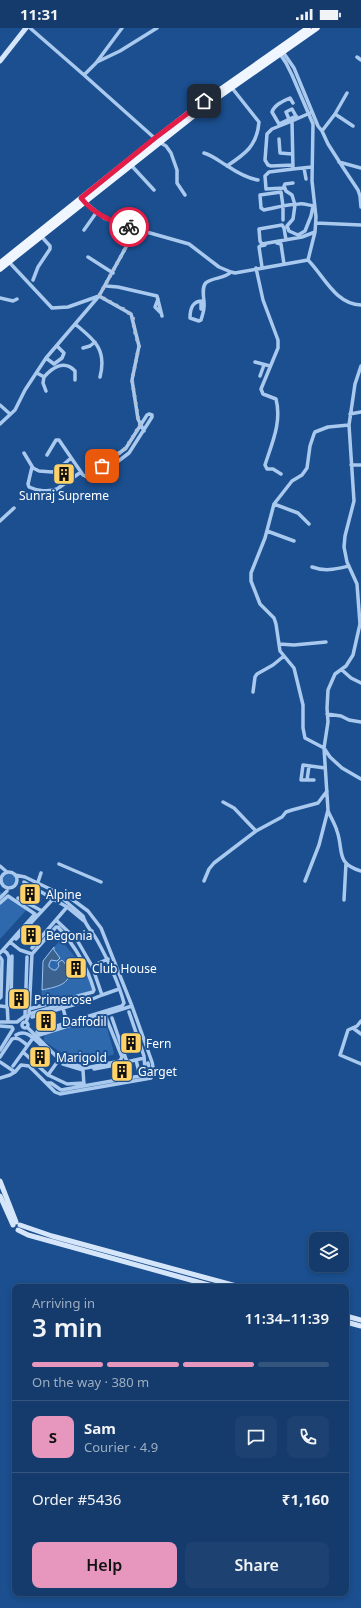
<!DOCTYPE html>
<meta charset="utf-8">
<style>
:root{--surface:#143b6b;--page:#1d4271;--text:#f1f3f6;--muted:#9dadc1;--line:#33557e;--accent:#e797bd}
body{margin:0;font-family:"Noto Sans",sans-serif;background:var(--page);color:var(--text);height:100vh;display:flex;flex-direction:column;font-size:15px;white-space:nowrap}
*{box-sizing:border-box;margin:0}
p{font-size:13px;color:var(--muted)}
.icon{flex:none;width:22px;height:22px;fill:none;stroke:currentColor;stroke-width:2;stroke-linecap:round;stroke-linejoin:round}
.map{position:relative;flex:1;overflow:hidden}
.drawer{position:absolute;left:12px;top:1256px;width:337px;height:312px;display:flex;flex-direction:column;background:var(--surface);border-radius:8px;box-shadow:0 2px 6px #0003,0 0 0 1px var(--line)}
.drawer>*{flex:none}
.fabs{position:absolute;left:309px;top:1204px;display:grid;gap:8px}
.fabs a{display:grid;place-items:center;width:40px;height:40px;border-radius:8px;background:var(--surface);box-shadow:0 2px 6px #0003,0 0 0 1px var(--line);font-size:20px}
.pin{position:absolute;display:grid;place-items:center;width:34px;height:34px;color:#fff;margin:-17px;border-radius:8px;box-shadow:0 2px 6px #0006}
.courier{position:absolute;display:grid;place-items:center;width:40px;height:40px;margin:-20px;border:3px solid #e11d48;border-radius:50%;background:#fff;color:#222;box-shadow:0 1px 5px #0007}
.headline em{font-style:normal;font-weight:600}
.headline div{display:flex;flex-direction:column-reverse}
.headline{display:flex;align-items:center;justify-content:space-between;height:68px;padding:0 20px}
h1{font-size:26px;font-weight:600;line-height:30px}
.bar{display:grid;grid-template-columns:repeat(4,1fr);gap:6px 4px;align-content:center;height:48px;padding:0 20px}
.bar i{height:5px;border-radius:3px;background:var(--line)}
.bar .active{background:var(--accent)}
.bar p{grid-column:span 4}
.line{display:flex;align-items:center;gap:10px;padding:0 20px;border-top:1px solid var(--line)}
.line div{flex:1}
.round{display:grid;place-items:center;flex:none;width:42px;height:42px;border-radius:8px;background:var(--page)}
.button{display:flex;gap:8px;margin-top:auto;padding:8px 20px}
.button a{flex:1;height:46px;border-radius:8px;background:var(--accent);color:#111;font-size:16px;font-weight:600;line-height:46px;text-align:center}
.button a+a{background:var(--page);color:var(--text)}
.status{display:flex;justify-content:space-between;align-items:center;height:28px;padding:0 20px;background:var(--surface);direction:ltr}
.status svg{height:11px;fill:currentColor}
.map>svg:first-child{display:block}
.green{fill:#2e69ad}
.water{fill:#3c6290;stroke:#9cc4f0}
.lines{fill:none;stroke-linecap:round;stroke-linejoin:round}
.street{stroke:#a9c9ee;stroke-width:3.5}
.secondary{stroke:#d6e6fa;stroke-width:5}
.primary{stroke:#f0f6ff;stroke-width:5.5}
.done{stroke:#afc1d8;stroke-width:4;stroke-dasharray:0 7.2}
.route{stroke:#e11d48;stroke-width:5}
.labels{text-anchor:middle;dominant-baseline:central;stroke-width:4;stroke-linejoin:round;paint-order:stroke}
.poi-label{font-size:12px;fill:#fff;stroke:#1b4f8f;text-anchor:start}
</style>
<div class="status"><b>11:31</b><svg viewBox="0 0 49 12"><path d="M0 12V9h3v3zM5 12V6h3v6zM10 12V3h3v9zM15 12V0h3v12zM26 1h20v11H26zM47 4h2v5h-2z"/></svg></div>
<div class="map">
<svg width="361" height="1580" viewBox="0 0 361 1580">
<rect width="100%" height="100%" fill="#1b4f8f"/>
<path class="green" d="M2 852a7 7 0 1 1 14 0a7 7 0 1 1-14 0Z
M0,864L30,878L0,911Z
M60,913L63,914L83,939L93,961L92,963L41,976L43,933L54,919Z
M100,990L105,992L114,1025L113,1027L86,1031L60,1024L44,1013V1009L46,1006Z"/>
<path class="water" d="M54,919V922L60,930L57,933L51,932L49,936V939L53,942H56L59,938L58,935L62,932L71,943C68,958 55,959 42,962L43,933Z"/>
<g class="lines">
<path class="street" d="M30,0L84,47L96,35L122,0
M283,24L294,40L318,98L322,103L328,116L344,141L358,162L360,168L361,179
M280,26L286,35L292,47L313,96L312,153L316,189L315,204
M357,29L361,32
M97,34L120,23L157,0
M84,47L159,114L166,118L171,125L177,142V155L185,167
M293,75L290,70C283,73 274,77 272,84L279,96L296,88L298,90
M335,86L353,98
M289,91L286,84L292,81L296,88
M292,93L272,101L267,106L265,132L268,137L271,138L293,137
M322,103L335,86L347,65
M279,111L280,125L292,126
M204,125C214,128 220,134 229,139C238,145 247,150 258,152
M339,134L361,140
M130,136L154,162
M227,138C245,126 257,118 259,94L232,60
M304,140L306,151
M293,141L312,139
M293,155L285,156L284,158L286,163L292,167L295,177L293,191L287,198L289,203L298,207L305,203L311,188L313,178
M284,160L266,161L265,148L269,144L293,141L292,93L310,85
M283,192V178L281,164L260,167L261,180L264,182C275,180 287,176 299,176C304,175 310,178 315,178
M316,195L361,197
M136,201L189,216L219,239L231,244L235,245L308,232L315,204L302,209L262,216L260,213L259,201L282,197L284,200L286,212
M84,202L96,185
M277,215L281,216L284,236
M88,229L113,245
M308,232C324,248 335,276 361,277
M9,234L52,280L68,279L99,268L131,286L139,318L132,352L138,391L144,403
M262,239L259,219L260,218L265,217
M256,240L263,272L278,312V320L261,361L263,366L276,371C282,394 272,415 265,437L267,441H273L281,446
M33,252L38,239L50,221V218L41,208
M106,258L118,259L157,268L162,288
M0,270L13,273L17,271
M158,271L155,279L161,285
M204,273C193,272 190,280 190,290L199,293L201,292C202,288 204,284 204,279C205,273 200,258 207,254C215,249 224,251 231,244
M201,281V273
M75,296C95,312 107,322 100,349
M83,320L90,318L95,314
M46,330L54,336L62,330L64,325L57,318
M255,334L270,338
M37,345L44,349C52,340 64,331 75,343V352
M260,348L264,337
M44,349L43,355L46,363
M0,377L10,386
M149,386L152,387V389L129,425L96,450L91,451L93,445L126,420L147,387Z
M350,386L361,384
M0,396L15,382L25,362L46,330L99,268L136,201L104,190L84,173
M349,397L328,399L315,404L314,406L310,418L307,440L302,447L292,453L274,476L265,510L251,545V553L260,576L274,590L276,596L280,623L294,640L303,677V700L305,710L324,720L330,729L342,740L361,751
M24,425L33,440L39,443L52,444L56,443L71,430
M47,427L56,412H59L83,447L91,451
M351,437H361
M32,439L28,456L29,459C37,463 49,464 57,461L81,444
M274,476L298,485L309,496
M0,493L14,480
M267,503L294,513
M312,539C326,544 336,541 349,538
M279,616L294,617L326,614
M342,642L351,650L361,655
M253,664L255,649L257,646L273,637L284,628
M327,686L341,688L349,692L361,694
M307,752L309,738
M314,752H301L303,737L325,740
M223,774L234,780L256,803
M328,783C331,790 335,796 337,803C344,823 335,835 361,843
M59,836L101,854
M0,838L7,844
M1 852a8 8 0 1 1 16 0a8 8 0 1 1-16 0Z
M204,853L209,841L214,835L256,803L282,789L286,784L292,782L318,775L327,763
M305,853L319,817L328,782L324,720L328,694L327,680L328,662L335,646L346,638L353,627L360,596L357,556L347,534L344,519L345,508L354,473L349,397L355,356L361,338
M24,854L67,879L32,920
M38,854L41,845
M0,870L7,863
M18,870L42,883
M344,872L346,835
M0,875L8,868L35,886L0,925
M67,879L84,893
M16,911L54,870
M77,912L92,903
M10,914L20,922L32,926L29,986L26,994
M3,922L7,925L9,929L7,974L8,994
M0,929L2,932L1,969L0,970
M92,938L108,931
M102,967L119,961
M8,977L11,975L12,928
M0,978L8,979
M63,980L67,995
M29,981L93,964L94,962C87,938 75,918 58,899H56L32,926
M29,986L87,969H89L90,972
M32,989L90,972L102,967L92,938L77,912L56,892
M112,990L127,1034
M361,993L357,998L348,1002L340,1027L361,1036
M0,994H17L25,988L27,929
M22 997a3 3 0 1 1 6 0a3 3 0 1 1-6 0Z
M0,998L12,999L13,1001L0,1022
M27,999L36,1008L132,978
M353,1000L361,1006
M37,1004L122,978L124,975C118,953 108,932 97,912C92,903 85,897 83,888L63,871
M16,1007C27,1000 36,1013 43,1019
M36,1008L61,1033L86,1040L120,1033L122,1029L105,987
M23,1024L48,1047L67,1056L84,1055
M0,1029L12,1011C18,1008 23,1014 27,1017
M136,1032L140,1048L150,1046L148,1035
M0,1034L15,1044L21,1037L29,1038L55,1064L60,1066L151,1050L154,1044L152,1034L132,978L101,900L88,883L73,872L25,849L15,847
M63,1036L83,1042L84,1058
M118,1036L144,1030
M13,1038L33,1010
M94,1041L110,1038
M48,1047L58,1033
M0,1050L10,1047L15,1044
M46,1055H51L61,1062L140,1048L141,1045L145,1042L144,1028L129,984"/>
<path class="secondary" d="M0,33L26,0
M0,1153L16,1194
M0,1168L13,1197
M20,1197L52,1208L240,1259
M18,1202L28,1207L216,1259
M346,1288L361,1292
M346,1294L361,1298"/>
<path class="primary" d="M0,235L155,111L204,73L308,0
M0,241L207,77L317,0"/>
</g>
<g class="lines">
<path class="done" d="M102,438L126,420L140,397L138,390L132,352L139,318L134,301L133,290L127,283L99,268L136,201L129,199"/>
<path class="route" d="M129,199C110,193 94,186 81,170L155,110L204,73"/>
</g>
<defs>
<g id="building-square" transform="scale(1.15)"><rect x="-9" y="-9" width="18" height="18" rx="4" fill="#ffd166" stroke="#1b4f8f"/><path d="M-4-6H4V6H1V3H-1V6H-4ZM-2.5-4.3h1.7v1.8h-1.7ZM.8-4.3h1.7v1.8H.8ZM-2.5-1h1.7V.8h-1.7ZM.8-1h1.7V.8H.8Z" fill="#111"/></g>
</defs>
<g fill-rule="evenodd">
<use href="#building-square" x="64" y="446"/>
<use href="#building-square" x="30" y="866"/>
<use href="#building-square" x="31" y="907"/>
<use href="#building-square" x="76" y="940"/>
<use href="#building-square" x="19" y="971"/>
<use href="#building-square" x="46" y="993"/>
<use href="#building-square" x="131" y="1015"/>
<use href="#building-square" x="40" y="1029"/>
<use href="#building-square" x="122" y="1043"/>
</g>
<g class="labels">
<g class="poi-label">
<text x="64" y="467" text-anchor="middle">Sunraj Supreme</text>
<text x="46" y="866">Alpine</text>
<text x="46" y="907">Begonia</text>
<text x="92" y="940">Club House</text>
<text x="34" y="971">Primerose</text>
<text x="62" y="993">Daffodil</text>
<text x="146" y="1015">Fern</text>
<text x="56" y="1029">Marigold</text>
<text x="138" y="1043">Garget</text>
</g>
</g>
</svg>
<div class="fabs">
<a><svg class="icon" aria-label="layers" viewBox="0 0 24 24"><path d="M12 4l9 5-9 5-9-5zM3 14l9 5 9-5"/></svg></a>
</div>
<div class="pin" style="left:102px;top:438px;background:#ea580c"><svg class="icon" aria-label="bag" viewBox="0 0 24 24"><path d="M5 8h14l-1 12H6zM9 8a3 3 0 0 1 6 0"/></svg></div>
<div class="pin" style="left:204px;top:73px;background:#1f2937"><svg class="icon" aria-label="home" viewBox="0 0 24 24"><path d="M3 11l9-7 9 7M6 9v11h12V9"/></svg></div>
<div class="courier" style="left:129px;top:199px"><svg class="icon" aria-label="bike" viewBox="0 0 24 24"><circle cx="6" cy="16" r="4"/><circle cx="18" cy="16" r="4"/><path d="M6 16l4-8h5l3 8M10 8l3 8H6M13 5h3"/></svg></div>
<section class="drawer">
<div class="headline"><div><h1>3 min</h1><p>Arriving in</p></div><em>11:34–11:39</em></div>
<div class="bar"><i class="active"></i><i class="active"></i><i class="active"></i><i></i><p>On the way · 380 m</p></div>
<div class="line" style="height:72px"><b class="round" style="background:var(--accent);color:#111">S</b><div><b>Sam</b><p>Courier · 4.9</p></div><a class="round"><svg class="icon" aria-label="chat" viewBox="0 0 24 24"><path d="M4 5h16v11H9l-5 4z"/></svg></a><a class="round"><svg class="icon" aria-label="phone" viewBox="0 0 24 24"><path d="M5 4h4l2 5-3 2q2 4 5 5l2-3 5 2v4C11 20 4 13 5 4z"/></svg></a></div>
<div class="line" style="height:52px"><div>Order #5436</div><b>₹1,160</b></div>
<div class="button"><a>Help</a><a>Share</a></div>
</section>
</div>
